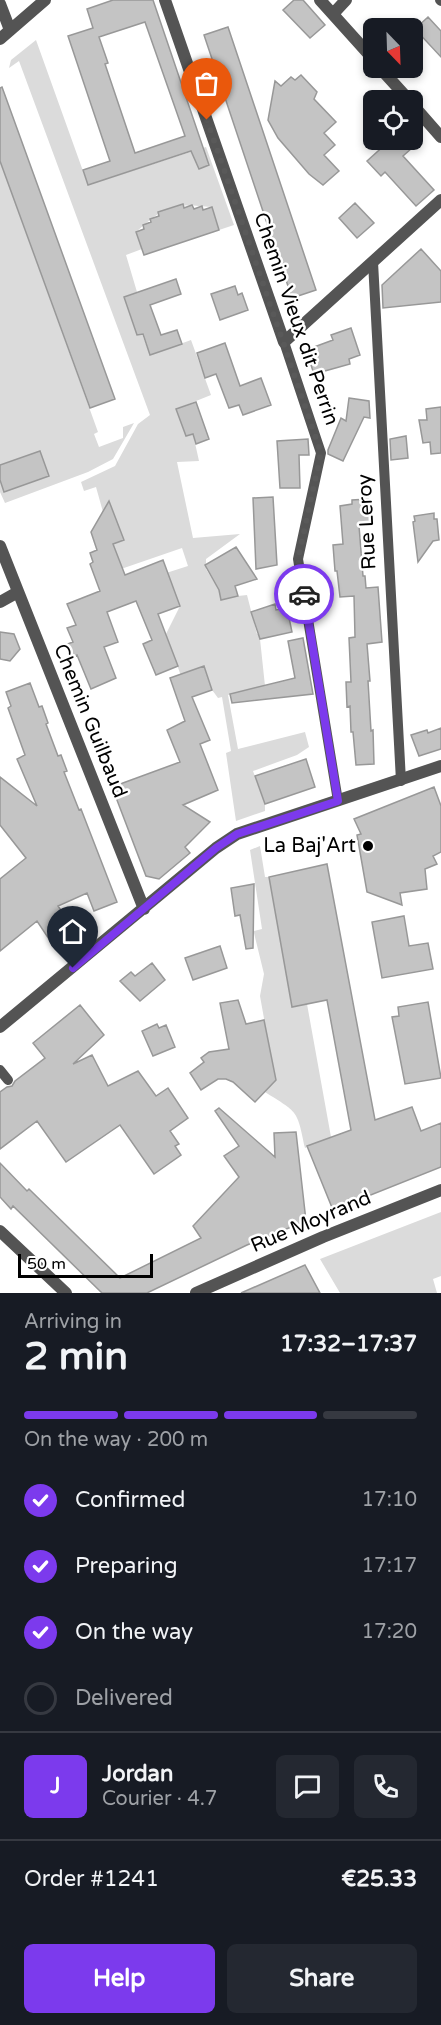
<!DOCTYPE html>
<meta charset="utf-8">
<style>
:root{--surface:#171b24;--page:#242831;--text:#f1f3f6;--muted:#9ea1a6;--line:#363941;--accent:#7c3aed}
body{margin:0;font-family:"Varela Round",sans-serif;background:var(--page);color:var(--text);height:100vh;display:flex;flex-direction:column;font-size:22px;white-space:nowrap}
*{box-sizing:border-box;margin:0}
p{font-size:20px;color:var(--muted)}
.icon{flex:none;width:33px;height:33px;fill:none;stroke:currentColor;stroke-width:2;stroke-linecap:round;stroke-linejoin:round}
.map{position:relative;height:1293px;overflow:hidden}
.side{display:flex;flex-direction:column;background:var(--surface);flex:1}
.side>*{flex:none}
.needle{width:39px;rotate:157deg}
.buttons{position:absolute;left:363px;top:18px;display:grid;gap:12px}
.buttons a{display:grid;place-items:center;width:60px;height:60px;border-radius:9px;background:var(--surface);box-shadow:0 3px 9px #0003;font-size:30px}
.scale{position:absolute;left:18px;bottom:15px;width:135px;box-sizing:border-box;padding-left:6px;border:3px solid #000;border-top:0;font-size:16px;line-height:21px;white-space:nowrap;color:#000;-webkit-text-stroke:4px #fff;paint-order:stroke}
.pin{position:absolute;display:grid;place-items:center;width:51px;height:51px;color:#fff;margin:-62px -26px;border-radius:50% 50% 50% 0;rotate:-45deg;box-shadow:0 0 6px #0007}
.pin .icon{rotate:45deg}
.courier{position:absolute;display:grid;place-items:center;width:60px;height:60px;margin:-30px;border:4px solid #7c3aed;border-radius:50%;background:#fff;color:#222;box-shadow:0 2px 8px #0007}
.summary em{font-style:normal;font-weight:800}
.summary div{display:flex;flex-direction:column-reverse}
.summary{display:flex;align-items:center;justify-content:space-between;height:102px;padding:0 24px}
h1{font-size:39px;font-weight:800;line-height:45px}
.bar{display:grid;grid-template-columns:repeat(4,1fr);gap:9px 6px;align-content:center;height:72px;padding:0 24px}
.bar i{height:8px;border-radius:4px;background:var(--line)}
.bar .selected{background:var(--accent)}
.bar p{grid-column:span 4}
.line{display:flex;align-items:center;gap:15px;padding:0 24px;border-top:2px solid var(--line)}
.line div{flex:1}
.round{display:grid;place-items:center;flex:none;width:63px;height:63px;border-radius:9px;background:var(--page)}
ol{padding:0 24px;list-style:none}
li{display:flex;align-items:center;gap:18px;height:66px}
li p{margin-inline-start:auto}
li .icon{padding:6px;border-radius:50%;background:var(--accent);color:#fff;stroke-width:4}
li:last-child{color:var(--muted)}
li i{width:33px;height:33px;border:3px solid var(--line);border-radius:50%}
.action{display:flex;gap:12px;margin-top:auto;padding:12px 24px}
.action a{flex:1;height:69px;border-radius:9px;background:var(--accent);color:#fff;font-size:24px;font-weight:800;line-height:69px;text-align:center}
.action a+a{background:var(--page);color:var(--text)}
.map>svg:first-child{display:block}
.green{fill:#dbdbdb}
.building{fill:#c4c4c4;stroke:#989898;stroke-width:1.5;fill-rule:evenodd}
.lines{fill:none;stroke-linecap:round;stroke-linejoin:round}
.service{stroke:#545454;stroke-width:10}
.minor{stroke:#545454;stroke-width:12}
.tertiary{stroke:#545454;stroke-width:12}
.done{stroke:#595959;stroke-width:6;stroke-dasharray:0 10.8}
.route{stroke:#7c3aed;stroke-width:8}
.poi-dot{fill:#000;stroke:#fff;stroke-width:2}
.labels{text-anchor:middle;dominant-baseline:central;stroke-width:5;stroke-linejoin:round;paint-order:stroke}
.street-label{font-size:20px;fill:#000;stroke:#fff}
.poi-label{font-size:20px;fill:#000;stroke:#fff;text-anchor:end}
</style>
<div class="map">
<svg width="441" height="1293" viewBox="0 0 441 1293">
<rect width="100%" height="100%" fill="#fff"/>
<path class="green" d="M36,40L88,185L206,147L234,225L219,230L212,207C172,203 166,205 136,232L142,249L126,255L137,292L124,297L137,335L142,334L150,355L191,340L211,395L176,409L186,436L193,434L199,461L177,462L193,538L240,534L206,559V569L219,590L238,596L247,595L257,634H259L260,639L265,686L228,695L238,749L305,732L309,747L297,755L253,771L265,804V811L236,821L226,753L231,751L222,697L218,698L204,679L208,677L204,666L181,676L166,634L180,606L177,598L166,602L163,574L188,566L182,548L121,569L117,554L111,545L124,540L103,512L96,487L84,491L81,482L115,466L138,424L150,415L19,61L9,68L11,60Z
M0,161L98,432L94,434L99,447L123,438V427L134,423L113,459L88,472L5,503L0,492Z
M260,846L265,877H269L292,1006L307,1004L331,1137L305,1148C297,1109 298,1113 265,1092L275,1080L260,996L264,974L254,933V931L262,929L250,850Z
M441,1212V1276L433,1279L437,1293H340L320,1259Z"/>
<path class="building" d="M113,0H153L209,165L199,169L191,151L88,185L83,170L110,161L68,36L93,28L87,9ZM145,22L185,136L135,153L105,64L108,63L99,37Z
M294,0H303L325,25L310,38L283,10Z
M428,17L441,31V57L415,29Z
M228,27L316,290L292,298L204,35Z
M301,75L317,92L314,99L336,122L324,133L335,145L324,155L339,171L323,185L309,174L278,138L268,120L275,81L281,86L291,77L295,80Z
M2,87L115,399L90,408L0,161V88Z
M398,140H421L403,156L434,190L416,206L385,172L381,176L367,161L387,143L391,146Z
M355,203L374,223L357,238L339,218Z
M183,204L184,208L192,205L194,209L202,206L203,210L212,207L219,230L144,255L136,232L144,229L143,225L151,222L150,219L159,216L158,212Z
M421,249L441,271V302L383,308L382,285Z
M176,279L181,294L150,305L161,335L177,330L182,344L150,355L143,334L137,335L124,297Z
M235,286L238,295L242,293L248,310L220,320L211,294Z
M351,328L360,355L349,359L350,364L314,374L306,350L333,340L331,335Z
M225,343L240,386L261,378L271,405L243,415L239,405L229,408L216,374L205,378L197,353Z
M349,398L369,401L370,418L364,417L343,461L328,454V450L341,418L346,421Z
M196,402L209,439L196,444L193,434L186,436L176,409Z
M441,407V453L431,454L430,442L423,443L419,420H427L426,409Z
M406,436L408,458L391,460L390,439Z
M308,439L309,455H299L300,488H280L277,441Z
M40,451L49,476L4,492L0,480V465Z
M273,497L277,565L256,569L253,498Z
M368,499L370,525L359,526L363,576H365L366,588L378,587L382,642L367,644L370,681H368L371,731L373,730L374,764L356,765L353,732H351L350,706L347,707L346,682H351L349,638L355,637L354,596L340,597L337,571H335L333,545L343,544L340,506L352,504V500Z
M109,501L124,540L113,544L125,575L163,560L180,606L158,614L178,666L156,675L143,644L152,640L136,601L107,612L118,642L104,647L116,678L91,689L77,655L70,658L65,645L73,642L67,628L76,625L67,604L100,591L90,564L93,562L90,553L97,550L91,532Z
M434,513V519H437L439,540L433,541L418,562L413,522L415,521L414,516Z
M236,547L257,579L235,586L238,596L221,600L219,590L205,565Z
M275,604L276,610L287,608L292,632L260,639L251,612Z
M0,632L14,634L20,649L10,661L0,659Z
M303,638L313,694L232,703L230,694L295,678L288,641Z
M204,666L212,690L192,697L210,740L200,744L218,790L183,805L210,822L185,847L190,853L159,879L146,876L112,787L180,762L167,730L185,721L170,678Z
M30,683L39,707L42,706L48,723L46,724L58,756L61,755L67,771L64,772L79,810L81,809L117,902L94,911L87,893L58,906L83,941L64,954L58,945L55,948L37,921L0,951V879L26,858L0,825V777L37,806L17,759L25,755L8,708L11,706L6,692Z
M441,728V749L419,756L411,735L427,730L428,733Z
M306,759L315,787L265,804L255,776Z
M434,787L441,806V852L433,856L437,864L425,869L427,889L400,893L402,905L367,892L357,835L361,834L354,819Z
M327,864L375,1120L412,1107L421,1131L441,1123V1167L333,1210L307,1146L351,1130L327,1000L292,1007L269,877Z
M254,884L253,948L246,949L240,915L235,916L231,888Z
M404,916L409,946L428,943L433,969L382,978L372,922Z
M220,946L227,968L193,980L185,958Z
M152,963L165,980L140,1001L120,981L131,972L135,976Z
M238,1000L246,1024L264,1020L276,1080L255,1102L233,1082L226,1079H218L201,1090L190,1073L204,1062L201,1058L209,1052L229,1049L220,1003Z
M428,1002L441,1078L405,1084L392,1017L399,1016L398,1007Z
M80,1005L104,1035L73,1064L92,1055L108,1086L138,1071L156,1096L168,1088L188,1118L170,1131L179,1144L175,1146L181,1155L154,1174L120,1125L66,1162L37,1121L0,1149V1092L7,1087L12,1086L15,1081L45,1058L33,1043Z
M157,1024L159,1028L166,1025L175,1047L153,1056L142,1031Z
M219,1108L275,1157L274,1133L296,1132L306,1221L247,1245L147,1293H102L13,1206L11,1209L0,1197V1163L27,1191L29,1189L120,1278L201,1238L193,1226L239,1177L224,1156L239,1146L215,1111Z
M305,1265L320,1293H241Z"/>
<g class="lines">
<path class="service" d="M440,0L441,1
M373,262L401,781
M284,342L321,453L298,559L338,801
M0,1070L8,1080"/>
<path class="minor" d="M165,0L284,342L441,200
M320,0L374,60
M0,4L10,30
M333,14L346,0
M0,39L45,0
M380,68L409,100
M412,104L441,137
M0,546L144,909
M0,602L18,592
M0,1027L216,848L237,834L441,766
M196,1293L323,1237L441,1190"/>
<path class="tertiary" d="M0,1231L66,1293"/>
</g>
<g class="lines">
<path class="done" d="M207,120L321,453L298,559L304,594"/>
<path class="route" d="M73,968L216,848L237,834L338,801L304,594"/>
</g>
<circle class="poi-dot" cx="368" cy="846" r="6"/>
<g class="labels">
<g class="street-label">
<text transform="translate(296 319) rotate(71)">Chemin Vieux dit Perrin</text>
<text transform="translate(367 522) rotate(-93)">Rue Leroy</text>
<text transform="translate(90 721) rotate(68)">Chemin Guilbaud</text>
<text transform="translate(311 1222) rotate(-23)">Rue Moyrand</text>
</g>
<g class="poi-label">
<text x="356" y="846">La Baj'Art</text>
</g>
</g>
</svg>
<div class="buttons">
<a><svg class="needle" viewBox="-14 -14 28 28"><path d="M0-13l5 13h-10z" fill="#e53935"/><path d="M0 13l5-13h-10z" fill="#9ea1a6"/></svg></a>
<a><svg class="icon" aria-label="locate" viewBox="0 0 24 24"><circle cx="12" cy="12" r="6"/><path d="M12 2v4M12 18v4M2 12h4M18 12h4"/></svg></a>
</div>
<div class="scale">50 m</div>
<div class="pin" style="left:207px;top:120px;background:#ea580c"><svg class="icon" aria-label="bag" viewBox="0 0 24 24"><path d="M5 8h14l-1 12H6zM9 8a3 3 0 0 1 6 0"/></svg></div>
<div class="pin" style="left:73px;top:968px;background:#1f2937"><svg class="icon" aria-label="home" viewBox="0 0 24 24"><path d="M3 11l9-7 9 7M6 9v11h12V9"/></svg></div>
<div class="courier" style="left:304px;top:594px"><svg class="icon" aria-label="car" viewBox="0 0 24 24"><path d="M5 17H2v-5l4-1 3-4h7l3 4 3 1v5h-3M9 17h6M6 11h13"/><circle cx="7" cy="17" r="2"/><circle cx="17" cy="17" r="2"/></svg></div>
</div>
<section class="side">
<div class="summary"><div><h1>2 min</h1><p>Arriving in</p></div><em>17:32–17:37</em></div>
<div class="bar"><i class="selected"></i><i class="selected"></i><i class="selected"></i><i></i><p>On the way · 200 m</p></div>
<ol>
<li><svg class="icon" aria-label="check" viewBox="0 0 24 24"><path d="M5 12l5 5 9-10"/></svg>Confirmed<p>17:10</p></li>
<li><svg class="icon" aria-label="check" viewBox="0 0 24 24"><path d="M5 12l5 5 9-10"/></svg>Preparing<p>17:17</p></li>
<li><svg class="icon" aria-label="check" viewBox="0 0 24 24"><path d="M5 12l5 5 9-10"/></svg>On the way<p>17:20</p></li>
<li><i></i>Delivered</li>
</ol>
<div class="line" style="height:108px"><b class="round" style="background:var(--accent);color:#fff">J</b><div><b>Jordan</b><p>Courier · 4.7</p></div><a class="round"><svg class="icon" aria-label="chat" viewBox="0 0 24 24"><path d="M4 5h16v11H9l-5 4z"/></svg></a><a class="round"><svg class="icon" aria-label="phone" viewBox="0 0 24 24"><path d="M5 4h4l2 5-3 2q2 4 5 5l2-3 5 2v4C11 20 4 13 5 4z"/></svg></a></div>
<div class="line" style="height:78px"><div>Order #1241</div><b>€25.33</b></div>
<div class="action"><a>Help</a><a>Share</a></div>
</section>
